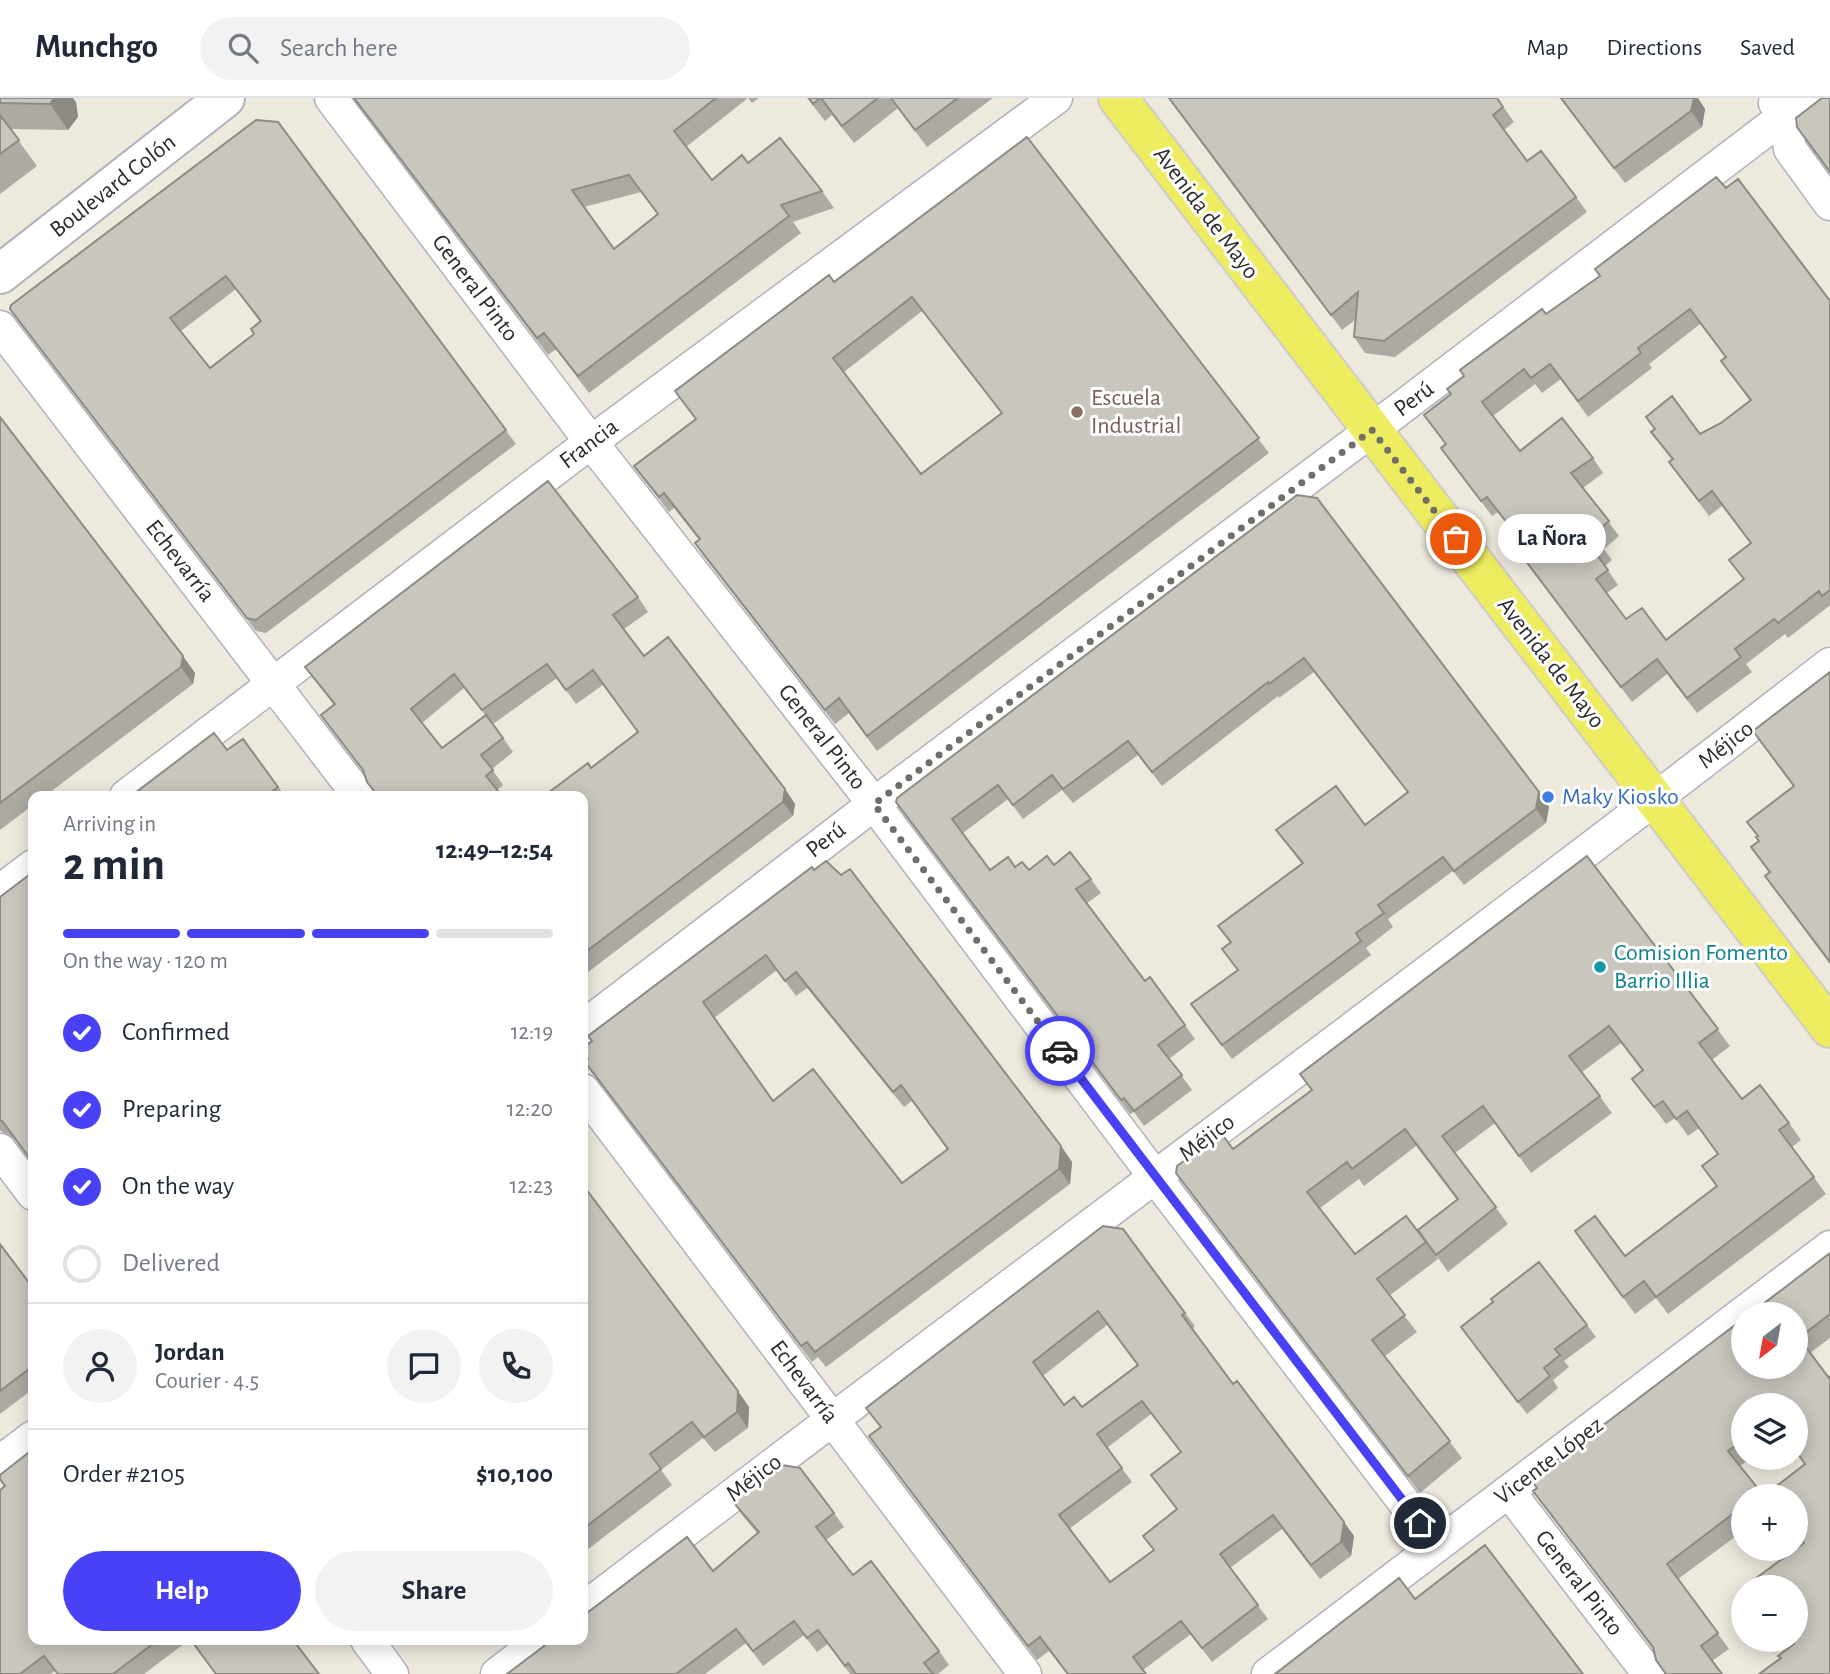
<!DOCTYPE html>
<meta charset="utf-8">
<style>
:root{--surface:#fff;--page:#f2f2f3;--text:#1f2937;--muted:#747a83;--line:#e0e1e3;--accent:#4841f6}
body{margin:0;font-family:"Alegreya Sans",sans-serif;background:var(--page);color:var(--text);height:100vh;display:flex;flex-direction:column;font-size:26px;white-space:nowrap}
*{box-sizing:border-box;margin:0}
p{font-size:23px;color:var(--muted)}
.icon{flex:none;width:38px;height:38px;fill:none;stroke:currentColor;stroke-width:2;stroke-linecap:round;stroke-linejoin:round}
.map{position:relative;flex:1;overflow:hidden}
.panel{position:absolute;left:28px;top:693px;width:560px;height:854px;display:flex;flex-direction:column;background:var(--surface);border-radius:14px;box-shadow:0 4px 18px #0003}
.panel>*{flex:none}
.needle{width:46px;rotate:211deg}
.buttons{position:absolute;left:1731px;top:1204px;display:grid;gap:14px}
.buttons a{display:grid;place-items:center;width:77px;height:77px;border-radius:50%;background:var(--surface);box-shadow:0 4px 18px #0003;font-size:35px}
.pin{position:absolute;display:grid;place-items:center;width:60px;height:60px;color:#fff;margin:-30px;border:4px solid #fff;border-radius:50%;box-shadow:0 2px 7px #0007}
.courier{position:absolute;display:grid;place-items:center;width:70px;height:70px;margin:-35px;border:5px solid #4841f6;border-radius:50%;background:#fff;color:#222;box-shadow:0 2px 9px #0007}
.bubble{position:absolute;height:49px;border-radius:24px;background:var(--surface);box-shadow:0 4px 18px #0003;font-size:23px;font-weight:700;line-height:49px;text-align:center}
.head em{font-style:normal;font-weight:700}
.head div{display:flex;flex-direction:column-reverse}
.head{display:flex;align-items:center;justify-content:space-between;height:119px;padding:0 35px}
h1{font-size:46px;font-weight:700;line-height:52px}
.bar{display:grid;grid-template-columns:repeat(4,1fr);gap:10px 7px;align-content:center;height:84px;padding:0 35px}
.bar i{height:9px;border-radius:5px;background:var(--line)}
.bar .on{background:var(--accent)}
.bar p{grid-column:span 4}
.line{display:flex;align-items:center;gap:18px;padding:0 35px;border-top:2px solid var(--line)}
.line div{flex:1}
.round{display:grid;place-items:center;flex:none;width:74px;height:74px;border-radius:37px;background:var(--page)}
ol{padding:0 35px;list-style:none}
li{display:flex;align-items:center;gap:21px;height:77px}
li p{margin-inline-start:auto}
li .icon{padding:7px;border-radius:50%;background:var(--accent);color:#fff;stroke-width:4}
li:last-child{color:var(--muted)}
li i{width:38px;height:38px;border:4px solid var(--line);border-radius:50%}
.primary-button{display:flex;gap:14px;margin-top:auto;padding:14px 35px}
.primary-button a{flex:1;height:80px;border-radius:42px;background:var(--accent);color:#fff;font-size:28px;font-weight:700;line-height:80px;text-align:center}
.primary-button a+a{background:var(--page);color:var(--text)}
header{display:flex;align-items:center;gap:42px;box-sizing:border-box;height:98px;padding:0 35px;background:var(--surface);border-bottom:2px solid var(--line)}
header strong{font-size:33px}
nav{display:flex;gap:38px;margin-inline-start:auto;font-size:24px}
.search{width:490px;height:63px;background:var(--page);display:flex;align-items:center;gap:18px;box-sizing:border-box;padding:0 24px;border-radius:38px;color:var(--muted);font-size:26px}
.map>svg:first-child{display:block}
.lines{fill:none;stroke-linecap:round;stroke-linejoin:round}
.street-casing{stroke:#b1b1be;stroke-width:35}
.secondary-casing{stroke:#b1b1be;stroke-width:42}
.primary-casing{stroke:#ccc;stroke-width:42}
.street{stroke:#fff;stroke-width:32}
.secondary{stroke:#fff;stroke-width:38}
.primary{stroke:#eeec61;stroke-width:38}
.wall{fill:#acaaa3;fill-rule:evenodd}
.shaded-wall{fill:#8c8b84}
.building{fill:#c8c6bd;stroke:#8c8b84;stroke-width:2;fill-rule:evenodd}
.done{stroke:#6f6e69;stroke-width:7;stroke-dasharray:0 12.6}
.route{stroke:#4841f6;stroke-width:9}
.education-dot{fill:#8d6e63;stroke:#fff;stroke-width:2.5}
.shop-dot{fill:#3f7fe0;stroke:#fff;stroke-width:2.5}
.culture-dot{fill:#0f9aa8;stroke:#fff;stroke-width:2.5}
.labels{text-anchor:middle;dominant-baseline:central;stroke-width:6;stroke-linejoin:round;paint-order:stroke}
.street-label{font-size:24px;fill:#2b2b2b;stroke:#fff}
.education-label{font-size:24px;fill:#785e54;stroke:#fff;text-anchor:start}
.shop-label{font-size:24px;fill:#366cbe;stroke:#fff;text-anchor:start}
.culture-label{font-size:24px;fill:#0d838f;stroke:#fff;text-anchor:start}
</style>
<header>
<strong>Munchgo</strong>
<div class="search"><svg class="icon" aria-label="search" viewBox="0 0 24 24"><circle cx="10" cy="10" r="6"/><path d="M15 15l6 6"/></svg>Search here</div>
<nav><a>Map</a><a>Directions</a><a>Saved</a></nav>
</header>
<div class="map">
<svg width="1830" height="1576" viewBox="0 0 1830 1576">
<rect width="100%" height="100%" fill="#ede9dd"/>
<g class="lines">
<g class="street-casing">
<path id="street" d="M331,0L591,344L874,706L1155,1079L1437,1447
M1775,5L1785,17L1790,51L1830,106
M0,229L359,698
M126,698L591,344L1056,0
M0,793L33,768
M583,929L874,706L1372,332L1808,0
M583,992L1025,1576
M0,1052L33,1096
M0,1364L33,1339
M1509,1394L1649,1576
M583,1511C997,1194 1418,886 1830,566
M367,1542L392,1576
M497,1576L542,1542
M1268,1576L1830,1149"/>
</g>
<g class="secondary-casing">
<path id="secondary" d="M0,176L225,0"/>
</g>
<g class="primary-casing">
<path id="primary" d="M1118,0L1830,930"/>
</g>
<use href="#street" class="street"/>
<use href="#secondary" class="secondary"/>
<use href="#primary" class="primary"/>
</g>
<path class="wall" d="M0,0H73L76,4L78,19L68,32L10,31L37,68L0,96Z
M353,0H759L752,5L748,0L686,49L712,82L748,65L822,93L834,110L793,124L801,135L589,295L556,251L548,257ZM641,94L658,117L614,151L584,109Z
M807,0H993L927,49L898,10L854,45L832,17L825,23Z
M1169,0H1497L1514,24L1504,32L1527,63L1576,99L1587,114L1395,259L1365,255L1354,239L1356,221L1342,232Z
M1560,0H1698L1705,11L1702,29L1625,85Z
M278,24L516,346L266,535L256,533L10,211ZM236,191L260,224L254,236L210,270L181,233Z
M1027,39L1269,355L877,653L849,615L835,626L705,460L695,445L699,442L674,410L669,414L634,368L696,321L675,293L834,184ZM922,213L1001,315L921,376L844,274Z
M1726,90L1830,203V509L1829,508L1788,540L1785,536L1746,566L1752,574L1697,615L1667,576L1632,604L1522,458L1528,453L1498,414L1492,418L1452,365L1441,350L1446,346L1424,317L1451,296L1546,216ZM1700,226L1725,259L1721,263L1750,303L1721,325L1700,336L1646,319L1655,331L1651,334L1672,362L1669,364L1709,418L1722,408L1751,446L1729,462L1744,482L1666,542L1626,521L1607,495L1618,487L1605,468L1612,462L1604,451L1619,438L1583,390L1603,375L1593,360L1520,353L1493,318L1535,286L1542,295L1561,281L1588,319L1652,270L1649,266Z
M0,319L195,575L193,586L45,698H33V707L0,732Z
M1297,397L1549,709L1546,725L1464,787L1453,773L1388,821L1393,829L1366,850L1371,857L1232,961L1191,906L1237,872L1230,845L1218,828L1302,766L1276,732L1365,727L1408,695L1314,574L1279,600L1278,598L1162,688L1138,657L1073,705L1062,692L1023,721L1008,701L963,735L990,772L1015,769L1029,772L1054,767L1091,781L1101,795L1087,805L1145,883L1185,927L1195,941L1169,961L1192,992L1144,1028L1134,1014L1130,1016L896,704Z
M638,499L648,514L624,531L644,558L785,691L795,706L793,718L583,878V698L591,670L638,634L603,587L576,606L557,580L493,626L513,654L492,671L503,687L497,692L502,698H377L367,684L364,674L321,617L334,607L305,569ZM464,590L485,617L442,650L422,625Z
M1830,574V866L1765,778L1769,775L1751,749L1758,743L1757,738L1794,688L1753,633Z
M243,641L285,698H131L227,652Z
M1587,758L1730,948L1712,962L1742,1001L1789,1025L1801,1042L1792,1049L1826,1096L1668,1216L1656,1200L1635,1216L1587,1150L1625,1158L1717,1088L1702,1068L1718,1056L1699,1030L1688,1038L1675,1020L1666,1026L1632,981L1642,973L1621,945L1582,974L1612,1015L1531,1075L1495,1025L1455,1055L1508,1126L1448,1174L1418,1132L1457,1102L1416,1048L1364,1088L1359,1081L1320,1110L1355,1156L1426,1144L1438,1161L1389,1198L1417,1234L1385,1258L1462,1360L1420,1395L1176,1075L1233,1051L1312,992L1300,976Z
M812,769L1061,1048L1072,1064L1070,1086L826,1269L818,1259L812,1264L585,964L588,961L592,944L588,938ZM777,872L796,898L807,890L904,1009L912,1003L947,1051L902,1085L773,1003L714,920Z
M33,774V1066L15,1041L2,1034L0,1032V799Z
M583,1087L749,1309L748,1330L715,1354L703,1340L661,1372L672,1387L583,1455Z
M1103,1128L1185,1215L1195,1228L1192,1231L1233,1286L1354,1438L1351,1458L1320,1481L1282,1431L1230,1470L1268,1521L1212,1564L1191,1536L1143,1572L1146,1576H1067L1049,1553L1037,1562L869,1338L881,1329L866,1310ZM1107,1227L1137,1267L1082,1309L1064,1307L1043,1278ZM1151,1316L1181,1355L1151,1377L1177,1411L1143,1438L1154,1452L1110,1484L1069,1431L1132,1384L1107,1350Z
M0,1146L33,1190V1291L0,1316Z
M1830,1155V1240L1810,1255L1830,1576L1780,1561L1793,1547L1790,1542H1796L1803,1445L1796,1436V1398L1805,1367L1796,1354V1307H1743V1360H1751L1740,1368L1743,1398V1433L1678,1481L1729,1551L1712,1563L1722,1576H1665L1656,1562L1653,1551L1533,1393L1796,1216Z
M1587,1227L1596,1239L1564,1263L1569,1269L1553,1282L1558,1290L1527,1316L1461,1229Z
M33,1351V1542H189L144,1576H57L55,1573L51,1576H0L5,1388Z
M733,1404L834,1415L844,1429L826,1442L853,1477L939,1553L949,1567L938,1576H850L828,1546L817,1554L804,1537L763,1568L746,1545L705,1576H507L713,1473L757,1435L743,1418Z"/>
<path class="shaded-wall" d="M54,0H73L76,4L78,19L68,32L50,6Z
M1694,0H1698L1705,11L1702,29L1691,13Z
M183,558L195,575L193,586L181,569Z
M785,691L795,706L793,718L783,704Z
M1539,694L1549,709L1546,725L1536,711Z
M1061,1048L1072,1064L1070,1086L1059,1071Z
M738,1293L749,1309L748,1330L737,1314Z
M1344,1424L1354,1438L1351,1458L1341,1444Z"/>
<path class="building" d="M0,0H54L50,6L0,5Z
M354,0H716L674,33L712,82L742,57L748,65L780,40L822,93L781,107L789,118L578,278L544,235L537,240ZM629,77L658,116L614,151L572,92Z
M809,0H820L813,6Z
M821,0H878L842,28Z
M891,0H958L915,32Z
M1169,0H1497L1503,9L1493,17L1527,63L1541,53L1576,99L1384,243L1354,239L1358,194L1331,217Z
M1561,0H1694L1691,13L1614,70Z
M1822,0H1830V74L1797,29L1796,20Z
M0,17L19,42L0,56Z
M256,22L278,24L506,332L256,522L247,520L10,211L11,207ZM226,178L261,223L251,231L254,236L210,270L170,220Z
M1027,39L1259,340L867,638L839,600L825,612L695,445L700,441L664,395L659,399L634,368L696,321L675,293L829,177L834,184ZM912,199L1002,315L921,376L833,260Z
M1716,79L1726,90L1738,81L1830,203V492L1822,498L1819,493L1778,525L1774,521L1735,551L1741,559L1687,600L1657,561L1621,589L1522,458L1529,453L1487,399L1481,403L1441,350L1446,346L1424,317L1451,296L1447,291L1464,278L1460,272L1542,211L1546,216L1600,178L1595,171ZM1690,211L1726,259L1721,263L1751,302L1721,325L1700,336L1672,298L1646,319L1655,331L1651,334L1673,361L1669,364L1699,403L1712,393L1751,445L1729,462L1744,481L1666,542L1642,510L1626,521L1596,481L1608,472L1594,453L1602,447L1593,436L1609,423L1571,375L1593,360L1562,320L1520,353L1482,304L1524,271L1531,280L1550,266L1578,303L1641,255L1638,250Z
M0,319L183,558L181,569L0,705Z
M548,383L638,499L613,517L644,558L668,539L785,691L783,704L583,856V698H544L588,665L591,670L638,634L593,572L566,592L547,566L482,612L454,576L411,611L442,650L486,617L503,640L481,657L493,672L486,678L502,698H378L367,684L363,672L321,617L335,606L305,569Z
M1297,397L1317,400L1539,694L1536,711L1454,773L1443,759L1378,807L1384,815L1356,835L1361,843L1222,947L1191,906L1238,872L1222,851L1231,844L1218,828L1303,765L1276,732L1336,688L1365,727L1408,694L1304,560L1269,586L1268,584L1152,674L1128,643L1063,691L1052,677L1013,707L998,687L952,721L990,772L1008,759L1015,769L1022,764L1029,772L1047,758L1054,767L1070,754L1091,781L1076,791L1145,883L1150,879L1185,927L1158,947L1182,977L1134,1013L1124,1000L1121,1002L896,704L897,700Z
M1830,574V864L1765,778L1770,774L1751,749L1759,743L1756,739L1758,738L1747,724L1794,688L1753,633Z
M214,635L227,652L243,641L278,689L266,698H131Z
M1587,758L1718,931L1699,945L1742,1001L1760,987L1789,1025L1779,1032L1814,1079L1656,1199L1644,1183L1623,1199L1575,1133L1595,1118L1625,1158L1717,1088L1702,1068L1718,1056L1687,1013L1676,1021L1663,1003L1654,1009L1632,981L1643,972L1609,928L1569,958L1600,998L1519,1058L1483,1008L1442,1038L1496,1109L1436,1157L1418,1132L1458,1101L1405,1031L1352,1071L1347,1064L1307,1094L1355,1156L1406,1118L1426,1144L1377,1181L1405,1217L1372,1242L1450,1343L1408,1378L1176,1075L1177,1068L1221,1035L1233,1051L1312,992L1300,976Z
M826,763L841,777L850,771L1061,1048L1059,1071L815,1254L807,1244L801,1248L585,964L588,961L583,954V950L592,943L588,938L812,769L814,772ZM766,857L785,883L796,874L893,994L901,987L948,1051L902,1085L813,971L773,1003L703,904Z
M33,774V952L31,954L33,957V1065L3,1024L0,1022V799Z
M583,1087L738,1293L737,1314L704,1339L692,1324L650,1356L661,1371L583,1431Z
M1103,1128L1123,1131L1185,1215L1182,1217L1233,1286L1237,1283L1344,1424L1341,1444L1311,1467L1273,1417L1220,1456L1258,1507L1202,1550L1181,1523L1133,1559L1146,1576H1068L1040,1539L1028,1548L869,1338L881,1329L866,1310ZM1098,1213L1138,1267L1082,1309L1074,1299L1064,1307L1033,1264ZM1142,1303L1181,1354L1151,1377L1177,1411L1143,1438L1154,1452L1110,1484L1059,1417L1122,1370L1097,1336Z
M0,1146L33,1190V1268L0,1293Z
M1830,1155V1216L1799,1240L1829,1280L1830,1278V1576H1759L1781,1560L1778,1558L1794,1546L1790,1542H1796V1489H1751L1748,1486L1804,1445L1796,1434V1398H1767L1765,1397L1805,1366L1796,1353V1307H1743V1342L1728,1353L1764,1398H1743V1421L1740,1423L1734,1415L1667,1466L1718,1535L1701,1548L1722,1576H1666L1656,1562L1653,1549L1533,1393L1537,1390L1531,1382L1743,1221V1269H1796V1216H1750Z
M1539,1164L1587,1227L1555,1251L1560,1257L1544,1270L1550,1278L1518,1304L1461,1229L1493,1204L1491,1201Z
M33,1351V1542H158L113,1576H58L44,1558L20,1576H0V1392L5,1388L0,1381V1377Z
M782,1367L800,1370L834,1415L816,1429L853,1477L871,1463L939,1553L924,1565L933,1576H856L848,1565L845,1568L818,1532L807,1540L794,1523L753,1553L736,1531L676,1576H507L552,1542H583V1518L687,1439L713,1473L759,1434L733,1404Z
M1485,1447L1583,1576H1275L1399,1480L1415,1501Z
M191,1542H293L319,1576H216Z"/>
<g class="lines">
<path class="done" d="M1060,953L874,706L1372,332L1456,441"/>
<path class="route" d="M1060,953L1420,1425"/>
</g>
<circle class="education-dot" cx="1077" cy="314" r="7"/>
<circle class="shop-dot" cx="1548" cy="699" r="7"/>
<circle class="culture-dot" cx="1600" cy="869" r="7"/>
<g class="labels">
<g class="street-label">
<text transform="translate(113 88) rotate(-38)">Boulevard Colón</text>
<text transform="translate(1206 115) rotate(53)">Avenida de Mayo</text>
<text transform="translate(475 190) rotate(53)">General Pinto</text>
<text transform="translate(1414 301) rotate(-37)">Perú</text>
<text transform="translate(589 346) rotate(-37)">Francia</text>
<text transform="translate(180 463) rotate(52)">Echevarría</text>
<text transform="translate(1551 565) rotate(52)">Avenida de Mayo</text>
<text transform="translate(822 639) rotate(52)">General Pinto</text>
<text transform="translate(1726 647) rotate(-38)">Méjico</text>
<text transform="translate(826 742) rotate(-38)">Perú</text>
<text transform="translate(1207 1040) rotate(-37)">Méjico</text>
<text transform="translate(804 1284) rotate(53)">Echevarría</text>
<text transform="translate(1549 1363) rotate(-37)">Vicente López</text>
<text transform="translate(754 1380) rotate(-37)">Méjico</text>
<text transform="translate(1579 1485) rotate(52)">General Pinto</text>
</g>
<g class="education-label">
<text x="1091" y="300">Escuela<tspan x="1091" dy="28">Industrial</tspan></text>
</g>
<g class="shop-label">
<text x="1562" y="699">Maky Kiosko</text>
</g>
<g class="culture-label">
<text x="1614" y="855">Comision Fomento<tspan x="1614" dy="28">Barrio Illia</tspan></text>
</g>
</g>
</svg>
<div class="buttons">
<a><svg class="needle" viewBox="-14 -14 28 28"><path d="M0-13l5 13h-10z" fill="#e53935"/><path d="M0 13l5-13h-10z" fill="#747a83"/></svg></a>
<a><svg class="icon" aria-label="layers" viewBox="0 0 24 24"><path d="M12 4l9 5-9 5-9-5zM3 14l9 5 9-5"/></svg></a>
<a>+</a>
<a>−</a>
</div>
<div class="pin" style="left:1456px;top:441px;background:#ea580c"><svg class="icon" aria-label="bag" viewBox="0 0 24 24"><path d="M5 8h14l-1 12H6zM9 8a3 3 0 0 1 6 0"/></svg></div>
<div class="pin" style="left:1420px;top:1425px;background:#1f2937"><svg class="icon" aria-label="home" viewBox="0 0 24 24"><path d="M3 11l9-7 9 7M6 9v11h12V9"/></svg></div>
<div class="courier" style="left:1060px;top:953px"><svg class="icon" aria-label="car" viewBox="0 0 24 24"><path d="M5 17H2v-5l4-1 3-4h7l3 4 3 1v5h-3M9 17h6M6 11h13"/><circle cx="7" cy="17" r="2"/><circle cx="17" cy="17" r="2"/></svg></div>
<div class="bubble" style="left:1498px;top:416px;width:108px">La Ñora</div>
<section class="panel">
<div class="head"><div><h1>2 min</h1><p>Arriving in</p></div><em>12:49–12:54</em></div>
<div class="bar"><i class="on"></i><i class="on"></i><i class="on"></i><i></i><p>On the way · 120 m</p></div>
<ol>
<li><svg class="icon" aria-label="check" viewBox="0 0 24 24"><path d="M5 12l5 5 9-10"/></svg>Confirmed<p>12:19</p></li>
<li><svg class="icon" aria-label="check" viewBox="0 0 24 24"><path d="M5 12l5 5 9-10"/></svg>Preparing<p>12:20</p></li>
<li><svg class="icon" aria-label="check" viewBox="0 0 24 24"><path d="M5 12l5 5 9-10"/></svg>On the way<p>12:23</p></li>
<li><i></i>Delivered</li>
</ol>
<div class="line" style="height:126px"><a class="round"><svg class="icon" aria-label="person" viewBox="0 0 24 24"><circle cx="12" cy="8" r="4"/><path d="M4 21q1-7 8-7t8 7"/></svg></a><div><b>Jordan</b><p>Courier · 4.5</p></div><a class="round"><svg class="icon" aria-label="chat" viewBox="0 0 24 24"><path d="M4 5h16v11H9l-5 4z"/></svg></a><a class="round"><svg class="icon" aria-label="phone" viewBox="0 0 24 24"><path d="M5 4h4l2 5-3 2q2 4 5 5l2-3 5 2v4C11 20 4 13 5 4z"/></svg></a></div>
<div class="line" style="height:91px"><div>Order #2105</div><b>$10,100</b></div>
<div class="primary-button"><a>Help</a><a>Share</a></div>
</section>
</div>
